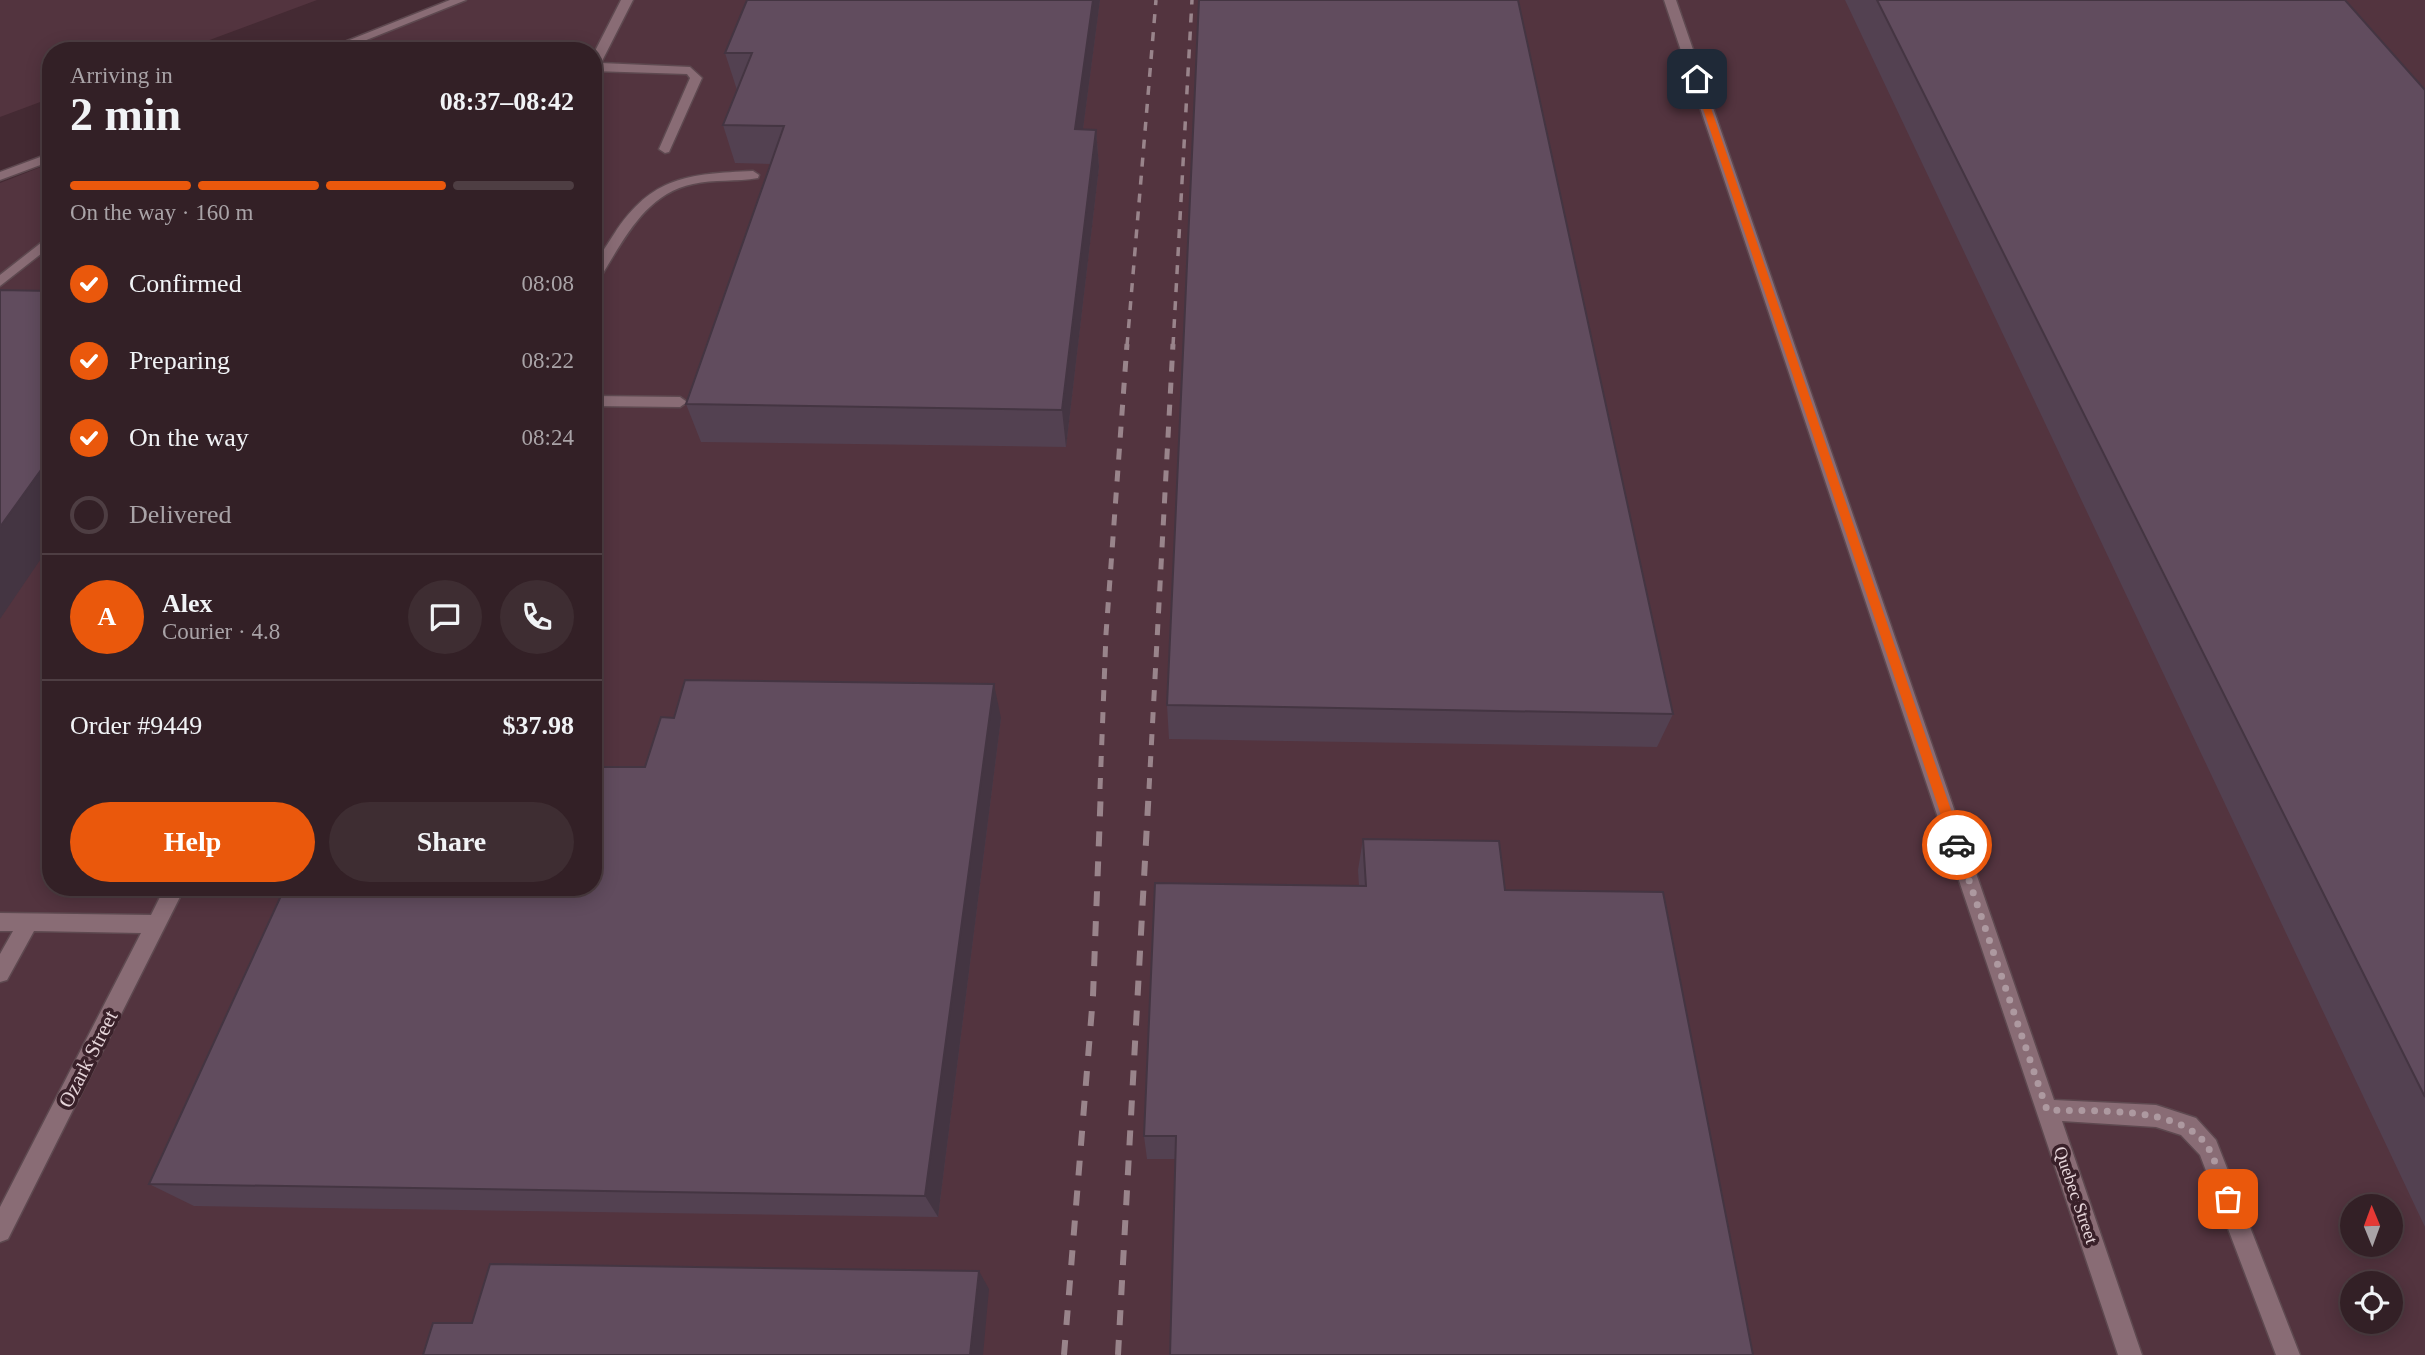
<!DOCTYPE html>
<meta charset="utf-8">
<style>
:root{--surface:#332026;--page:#3e2d32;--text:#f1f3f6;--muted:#a9a3a7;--line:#4e3e43;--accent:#ea580c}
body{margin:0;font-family:"Times New Roman",serif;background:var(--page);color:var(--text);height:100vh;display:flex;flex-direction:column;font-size:26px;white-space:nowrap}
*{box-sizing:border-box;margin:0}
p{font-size:23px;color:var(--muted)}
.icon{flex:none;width:38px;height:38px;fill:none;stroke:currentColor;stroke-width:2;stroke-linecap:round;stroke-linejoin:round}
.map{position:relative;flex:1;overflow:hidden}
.side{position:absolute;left:42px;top:42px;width:560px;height:854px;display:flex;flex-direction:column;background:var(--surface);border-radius:28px;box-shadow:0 4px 18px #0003,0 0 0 2px var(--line)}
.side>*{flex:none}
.needle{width:46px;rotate:359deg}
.buttons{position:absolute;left:2340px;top:1194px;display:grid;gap:14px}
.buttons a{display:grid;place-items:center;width:63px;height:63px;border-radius:50%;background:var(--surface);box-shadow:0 4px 18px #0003,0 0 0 2px var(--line);font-size:35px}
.pin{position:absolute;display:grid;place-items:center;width:60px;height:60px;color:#fff;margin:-30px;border-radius:14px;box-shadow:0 4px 10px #0006}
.courier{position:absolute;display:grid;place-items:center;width:70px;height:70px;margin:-35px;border:5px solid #ea580c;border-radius:50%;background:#fff;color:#222;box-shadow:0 2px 9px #0007}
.headline em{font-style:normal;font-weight:800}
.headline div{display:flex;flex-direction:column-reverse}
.headline{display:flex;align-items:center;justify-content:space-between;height:119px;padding:0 28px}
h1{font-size:46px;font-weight:800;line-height:52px}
.bar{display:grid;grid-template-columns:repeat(4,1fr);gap:10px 7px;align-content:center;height:84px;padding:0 28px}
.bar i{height:9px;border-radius:5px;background:var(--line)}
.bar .current{background:var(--accent)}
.bar p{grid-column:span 4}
.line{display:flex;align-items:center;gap:18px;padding:0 28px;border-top:2px solid var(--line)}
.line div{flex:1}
.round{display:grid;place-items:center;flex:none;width:74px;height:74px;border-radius:37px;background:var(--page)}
ol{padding:0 28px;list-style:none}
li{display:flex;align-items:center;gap:21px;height:77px}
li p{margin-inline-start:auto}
li .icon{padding:7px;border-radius:50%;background:var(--accent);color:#fff;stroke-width:4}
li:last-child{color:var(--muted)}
li i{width:38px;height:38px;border:4px solid var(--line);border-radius:50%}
.primary-button{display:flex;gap:14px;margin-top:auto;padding:14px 28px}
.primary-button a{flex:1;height:80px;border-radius:42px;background:var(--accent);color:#fff;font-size:28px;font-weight:800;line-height:80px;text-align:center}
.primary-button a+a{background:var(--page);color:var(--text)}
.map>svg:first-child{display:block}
.built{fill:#53343f;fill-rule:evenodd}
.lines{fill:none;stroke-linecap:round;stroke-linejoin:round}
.minor-casing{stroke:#5e4950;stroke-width:3}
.minor{fill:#896c75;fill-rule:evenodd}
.rail-far2{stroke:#99848b;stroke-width:3.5;stroke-dasharray:9 9;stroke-linecap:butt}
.rail-far1{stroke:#99848b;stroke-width:5;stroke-dasharray:11 11;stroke-linecap:butt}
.rail{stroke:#99848b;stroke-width:6;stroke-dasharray:15 15;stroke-linecap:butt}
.wall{fill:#534151}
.shaded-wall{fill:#443542}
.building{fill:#614c5e;stroke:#443542;stroke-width:2}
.route{fill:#ea580c}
.done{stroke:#ad99a0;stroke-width:7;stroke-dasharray:0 12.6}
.labels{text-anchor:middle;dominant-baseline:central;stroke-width:7;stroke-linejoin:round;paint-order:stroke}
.street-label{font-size:18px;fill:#e6d5da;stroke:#392029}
.near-street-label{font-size:21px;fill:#e6d5da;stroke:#392029}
</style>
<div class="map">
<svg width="2425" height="1355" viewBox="0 0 2425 1355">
<rect width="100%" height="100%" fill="#442a33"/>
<path class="built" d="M0,0H317L180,51H51V98L0,117Z
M464,0H2425V1355H0V183L51,163V887H593V51H335ZM2352,1206H2390V1244H2352ZM2352,1283H2390V1321H2352Z"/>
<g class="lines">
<g class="minor-casing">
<path id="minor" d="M450,0H466L339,51H322Z
M621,0H633L601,63L690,67L702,78L669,152L665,153L659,149L690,78L687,74L593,71V55Z
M1664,0H1676L2054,1100L2156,1105L2196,1118L2216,1140L2300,1355H2276L2200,1155L2181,1135L2156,1127L2062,1121L2142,1355H2118Z
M51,153V161L0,180V172Z
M753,171L759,175L758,178C737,182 714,179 693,184C644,194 623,242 598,281L593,282C593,261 603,252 614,234C652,176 688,174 753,171Z
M51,235V246L0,286V275Z
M593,396L680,397L687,402L680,407L593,406Z
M165,887H185L8,1239L0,1242V1207L141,933L34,931L7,980L0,982V954L13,931H0V913L151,915Z"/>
</g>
<use href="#minor" class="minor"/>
<path class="rail-far2" d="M1127,346L1156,0
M1173,346L1192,0"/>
<path class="rail-far1" d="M1100,789L1106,634L1127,344
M1149,789L1173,344"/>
<path class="rail" d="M1064,1355L1093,996L1101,787
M1118,1355L1149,787"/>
</g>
<path class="wall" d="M747,0H1100L1083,129L1096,130L1099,167L1066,447L701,442L686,404L771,164L735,163L723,125L737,90L725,53Z
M1845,0H2345L2425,90V1227Z
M1167,705L1673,714L1657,747L1169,739Z
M1001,718L938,1217L194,1206L149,1184L645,767Z
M1363,839L1499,841L1175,1159H1147L1144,1136L1359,886L1358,870Z"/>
<path class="shaded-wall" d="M1093,0H1100L1078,167L1075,129Z
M1096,130L1099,167L1066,447L1062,410Z
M51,456V544L0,619V527Z
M994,684L1001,718L938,1217L925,1196Z
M979,1271L989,1289L983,1355H970Z"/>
<path class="building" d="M747,0H1093L1075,129L1096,130L1062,410L686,404L784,126L723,125L752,53H725Z
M1199,0H1518L1673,714L1167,705Z
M1877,0H2345L2425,90V1097Z
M0,290L51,291V456L0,527Z
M685,680L994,684L925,1196L149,1184L285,887H593V767H645L661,717L674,718Z
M1363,839L1499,841L1505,890L1663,892L1753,1355H1170L1176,1136H1144L1155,883L1366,886Z
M490,1264L979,1271L970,1355H423L433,1323H472Z"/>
<path class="route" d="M1697,77L1701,79L1963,845L1957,850L1951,845L1693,79Z"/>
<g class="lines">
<path class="done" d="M1957,845L2047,1110C2092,1112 2184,1104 2209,1149C2217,1164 2222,1183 2228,1199"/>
</g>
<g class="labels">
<g class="street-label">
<text transform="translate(2076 1195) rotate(71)">Quebec Street</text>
</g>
<g class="near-street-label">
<text transform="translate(88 1059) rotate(-63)">Ozark Street</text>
</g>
</g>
</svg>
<div class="buttons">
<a><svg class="needle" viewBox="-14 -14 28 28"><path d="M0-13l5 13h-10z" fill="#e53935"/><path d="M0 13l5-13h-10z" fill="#a9a3a7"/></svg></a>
<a><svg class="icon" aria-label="locate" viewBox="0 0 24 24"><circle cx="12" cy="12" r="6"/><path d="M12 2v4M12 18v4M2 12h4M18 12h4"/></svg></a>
</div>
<div class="pin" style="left:2228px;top:1199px;background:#ea580c"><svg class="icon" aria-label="bag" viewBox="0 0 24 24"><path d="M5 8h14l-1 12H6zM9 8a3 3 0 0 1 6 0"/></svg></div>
<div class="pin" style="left:1697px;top:79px;background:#1f2937"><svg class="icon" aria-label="home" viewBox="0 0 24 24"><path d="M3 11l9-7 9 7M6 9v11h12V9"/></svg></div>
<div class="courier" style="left:1957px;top:845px"><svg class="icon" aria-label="car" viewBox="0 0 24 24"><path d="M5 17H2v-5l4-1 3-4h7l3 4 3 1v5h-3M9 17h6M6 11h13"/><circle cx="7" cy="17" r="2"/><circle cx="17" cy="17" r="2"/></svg></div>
<section class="side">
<div class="headline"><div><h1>2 min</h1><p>Arriving in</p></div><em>08:37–08:42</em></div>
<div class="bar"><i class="current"></i><i class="current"></i><i class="current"></i><i></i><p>On the way · 160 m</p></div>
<ol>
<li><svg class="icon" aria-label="check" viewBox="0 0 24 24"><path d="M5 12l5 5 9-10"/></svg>Confirmed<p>08:08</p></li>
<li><svg class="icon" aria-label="check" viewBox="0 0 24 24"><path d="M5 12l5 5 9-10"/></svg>Preparing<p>08:22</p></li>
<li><svg class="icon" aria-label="check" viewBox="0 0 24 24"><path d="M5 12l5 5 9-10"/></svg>On the way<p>08:24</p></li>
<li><i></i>Delivered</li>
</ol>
<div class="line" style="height:126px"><b class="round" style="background:var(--accent);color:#fff">A</b><div><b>Alex</b><p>Courier · 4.8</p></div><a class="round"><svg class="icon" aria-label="chat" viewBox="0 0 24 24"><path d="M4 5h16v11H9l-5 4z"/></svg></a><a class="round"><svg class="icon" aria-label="phone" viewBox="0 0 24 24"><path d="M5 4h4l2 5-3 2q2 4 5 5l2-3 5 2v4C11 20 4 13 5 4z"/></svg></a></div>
<div class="line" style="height:91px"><div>Order #9449</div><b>$37.98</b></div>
<div class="primary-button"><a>Help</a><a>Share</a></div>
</section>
</div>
